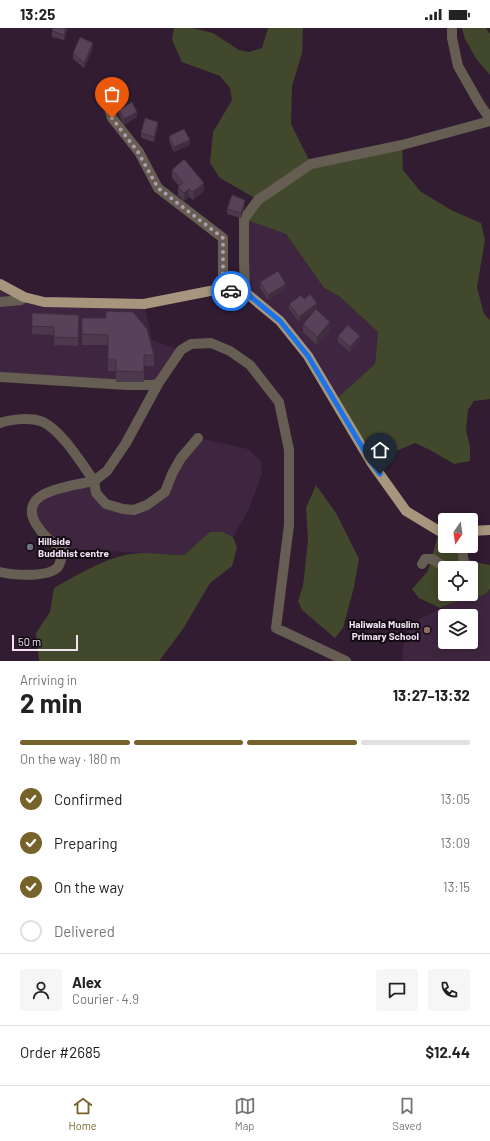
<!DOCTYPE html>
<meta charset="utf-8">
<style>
:root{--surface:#fff;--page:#f6f6f6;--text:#222;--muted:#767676;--line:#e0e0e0;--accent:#76622a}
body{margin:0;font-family:Barlow,sans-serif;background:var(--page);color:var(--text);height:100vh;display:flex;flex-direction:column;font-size:15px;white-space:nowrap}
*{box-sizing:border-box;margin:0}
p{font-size:13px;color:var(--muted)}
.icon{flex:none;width:22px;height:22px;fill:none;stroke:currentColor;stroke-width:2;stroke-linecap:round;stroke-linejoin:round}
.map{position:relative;height:633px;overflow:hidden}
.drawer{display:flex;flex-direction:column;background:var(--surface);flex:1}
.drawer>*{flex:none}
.needle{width:26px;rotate:193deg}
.fabs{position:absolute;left:438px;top:485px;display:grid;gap:8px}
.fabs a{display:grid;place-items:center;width:40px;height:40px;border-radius:4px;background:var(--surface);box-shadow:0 2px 10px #0003;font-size:20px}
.scale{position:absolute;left:12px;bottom:10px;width:66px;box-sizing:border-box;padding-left:4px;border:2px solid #f1e3f1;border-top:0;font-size:11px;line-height:14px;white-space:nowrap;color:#f1e3f1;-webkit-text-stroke:3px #130a14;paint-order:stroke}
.pin{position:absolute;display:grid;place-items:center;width:34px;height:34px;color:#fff;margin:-41px -17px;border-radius:50% 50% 50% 0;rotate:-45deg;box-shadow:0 0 4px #0007}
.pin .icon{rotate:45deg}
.courier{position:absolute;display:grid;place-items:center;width:40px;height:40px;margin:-20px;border:3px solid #1a73e8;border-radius:50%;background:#fff;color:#222;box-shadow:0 1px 5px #0007}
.overview em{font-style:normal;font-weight:700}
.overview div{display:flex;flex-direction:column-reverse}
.overview{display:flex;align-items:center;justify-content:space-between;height:68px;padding:0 20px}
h1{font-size:26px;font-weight:700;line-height:30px}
.bar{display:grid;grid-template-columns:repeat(4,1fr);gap:6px 4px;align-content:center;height:48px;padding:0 20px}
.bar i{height:5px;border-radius:3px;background:var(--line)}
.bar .on{background:var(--accent)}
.bar p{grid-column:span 4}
.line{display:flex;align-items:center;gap:10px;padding:0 20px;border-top:1px solid var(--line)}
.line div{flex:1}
.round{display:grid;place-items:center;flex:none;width:42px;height:42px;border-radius:4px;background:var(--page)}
ol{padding:0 20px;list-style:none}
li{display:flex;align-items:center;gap:12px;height:44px}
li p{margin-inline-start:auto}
li .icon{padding:4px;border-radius:50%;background:var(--accent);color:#fff;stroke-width:4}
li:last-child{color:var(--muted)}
li i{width:22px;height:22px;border:2px solid var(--line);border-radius:50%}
.status{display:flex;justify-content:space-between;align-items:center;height:28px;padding:0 20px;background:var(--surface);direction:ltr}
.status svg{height:11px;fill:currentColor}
.dock{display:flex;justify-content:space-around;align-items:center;height:56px;border-top:1px solid var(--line);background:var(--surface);font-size:11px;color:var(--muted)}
.dock a{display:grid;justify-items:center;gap:2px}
.dock .on{color:var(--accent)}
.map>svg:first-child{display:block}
.built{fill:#3f2640;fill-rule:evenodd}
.green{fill:#42482b;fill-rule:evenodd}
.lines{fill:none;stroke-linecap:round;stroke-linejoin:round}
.minor{stroke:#665e52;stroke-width:10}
.major{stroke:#a7967d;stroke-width:10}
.wall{fill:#4c394d}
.shaded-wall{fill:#3e2e3e}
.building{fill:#584259;stroke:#3e2e3e}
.done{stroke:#ae9dae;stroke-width:4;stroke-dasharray:0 7.2}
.route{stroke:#1a73e8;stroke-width:5}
.worship-dot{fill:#6b7280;stroke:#130a14;stroke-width:1.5}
.education-dot{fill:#8d6e63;stroke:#130a14;stroke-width:1.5}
.labels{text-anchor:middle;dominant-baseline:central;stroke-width:4;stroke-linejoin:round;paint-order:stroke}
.poi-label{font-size:10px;font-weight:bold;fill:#f1e3f1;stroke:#130a14;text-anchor:start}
</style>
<div class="status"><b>13:25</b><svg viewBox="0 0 49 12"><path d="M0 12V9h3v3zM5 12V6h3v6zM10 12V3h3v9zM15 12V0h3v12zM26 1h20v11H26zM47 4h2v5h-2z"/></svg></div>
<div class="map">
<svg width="490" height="633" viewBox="0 0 490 633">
<rect width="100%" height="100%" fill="#311c32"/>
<path class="built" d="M244,191L286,206L324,260L339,268L378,304L375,336L335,372L308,328L245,264Z
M0,260L44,274L144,276L152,312L181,322L158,356L0,349Z
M198,410L248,421L261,433L262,446L248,483L233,509L223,504H210L184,527L64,521L45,509L33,475L40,468L94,453L106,476L134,482L165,464Z
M490,561V633H403L402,625L405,609L412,595L455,574L475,571L487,565ZM445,588H471V614H445Z"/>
<path class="green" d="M174,0H192L213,5L239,22L249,24L262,20L268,0H303L302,25L292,58L291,96L311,136L402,117L403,142L421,164L453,183L481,195L485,212L477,259L484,286L490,292V371L474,373L468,382L466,402L470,419V433L454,436L430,422L415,415L371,434L335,372L375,336L378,304L339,268L324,260L286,206L244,191L258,172L220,150L210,135L213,104L232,72L230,60L220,48L182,34L172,12Z
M462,0H486L490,6V47L477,32L465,11Z
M316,457L336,485L359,531L354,559L343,600L335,610L302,582L298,573L303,558L308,512L306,480Z
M439,503H445V518H463L466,530L474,534L490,537V561L487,565L475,571L455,574L440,580L419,570L412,561L428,543ZM445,540H471V566H445Z
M210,504H223L233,509L237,520L232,538L210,555L183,601L159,633H39L36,605L50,584L54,560C79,546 111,526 140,525C155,525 170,527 184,527Z"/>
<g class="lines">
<path class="minor" d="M452,0V10L458,38L479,75L490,91
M107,73L112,90L139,124L158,160L223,210V263
M245,264L244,232V191L258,172L311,136L402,117L490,93
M0,274L21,272L24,269
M0,349L127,357H152L158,356
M0,395C11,391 32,389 43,394C62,403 82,436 94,453L107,443L126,415L158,356L181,322L191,316L211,315L230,323L250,337L279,374L289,422V497L276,600L346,633
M462,518L464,537L463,540
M422,536L425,531H432L446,540
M0,544C13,547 48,550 58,539C61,534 62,526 64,521C51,515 43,508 36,496C16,462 73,458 94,453L96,465L106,476L123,481L134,482L147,477L165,464L172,446L181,430L198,410"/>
<path class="major" d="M0,256L24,269L44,274L144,276L215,262L245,264L280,293L308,328L371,434L406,483L439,503H445
M471,503L490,502"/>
</g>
<path class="wall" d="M68,0L64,12L52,9V3Z
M93,20L84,40L73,31V25Z
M119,82L137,89L124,97L119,87Z
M158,99L154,114L141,110V105Z
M169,108L190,117L174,124L169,113Z
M172,142L204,163L193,172L189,169L184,173L178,167V159L179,158L172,150Z
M245,177L241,190L227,186V181Z
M260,254L286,261L268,272L260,260Z
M304,271L317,280L299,294L289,281V276Z
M32,285L79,295L78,318L54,317V307L32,306Z
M82,290L154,327V338H144V354H116V343H108V317H82Z
M303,296L330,302L317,317L303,304Z
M338,308L360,313L350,324L338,314Z"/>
<path class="shaded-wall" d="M66,0H68L64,12V7Z
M93,15V20L84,40V35Z
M137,84V89L124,97V91Z
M158,94V99L154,114V109Z
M190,112V117L174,124V119Z
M204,155V163L193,172V164Z
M189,161V169L184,173V165Z
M245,172V177L241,190V185Z
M286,256V261L268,272V267Z
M317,275V280L299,294V289Z
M330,294V302L317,317V309Z
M360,308V313L350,324V319Z"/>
<path class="building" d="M53,0H66L64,7L52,3Z
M80,9L93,15L84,35L73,25Z
M132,74L137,84L124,91L119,82Z
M145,90L158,94L154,109L141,105Z
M184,101L190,112L174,119L169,108Z
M184,131L204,155L193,164L189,161L184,165L178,159L183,155L172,142Z
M232,167L245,172L241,185L227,181Z
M278,243L286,256L268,267L260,254Z
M310,266L317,275L299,289L289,276L301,267L304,271Z
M316,281L330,294L317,309L303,296Z
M106,283L133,284L147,301L154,327H144V344L116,343V332H108V307L82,306V290H106Z
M32,285L79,287L78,310L54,309V299L32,298Z
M348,297L360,308L350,319L338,308Z"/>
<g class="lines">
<path class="done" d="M112,90L138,124L158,160L223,210V263H231"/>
<path class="route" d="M231,263L245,264L280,293L308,328L371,434L380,446"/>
</g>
<circle class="worship-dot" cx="30" cy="519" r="4"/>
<circle class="education-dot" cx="427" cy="602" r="4"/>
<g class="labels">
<g class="poi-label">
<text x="38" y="513">Hillside<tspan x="38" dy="12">Buddhist centre</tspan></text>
<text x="419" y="596" text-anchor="end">Haliwala Muslim<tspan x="419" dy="12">Primary School</tspan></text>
</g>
</g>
</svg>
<div class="fabs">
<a><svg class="needle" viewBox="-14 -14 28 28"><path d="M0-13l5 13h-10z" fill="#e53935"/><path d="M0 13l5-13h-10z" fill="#767676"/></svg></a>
<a><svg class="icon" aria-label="locate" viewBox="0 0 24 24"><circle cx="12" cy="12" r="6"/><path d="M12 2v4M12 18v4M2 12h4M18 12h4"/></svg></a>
<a><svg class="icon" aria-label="layers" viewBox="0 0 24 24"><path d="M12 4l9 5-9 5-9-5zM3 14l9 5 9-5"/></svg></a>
</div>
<div class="scale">50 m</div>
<div class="pin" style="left:112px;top:90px;background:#ea580c"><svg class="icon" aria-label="bag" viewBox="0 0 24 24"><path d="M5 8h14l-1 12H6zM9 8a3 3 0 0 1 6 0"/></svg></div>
<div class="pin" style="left:380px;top:446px;background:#1f2937"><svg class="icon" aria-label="home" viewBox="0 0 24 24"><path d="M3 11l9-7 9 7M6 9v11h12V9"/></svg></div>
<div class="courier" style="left:231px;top:263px"><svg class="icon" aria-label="car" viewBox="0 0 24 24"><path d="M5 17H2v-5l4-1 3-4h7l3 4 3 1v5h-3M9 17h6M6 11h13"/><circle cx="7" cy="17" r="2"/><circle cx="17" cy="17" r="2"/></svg></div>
</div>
<section class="drawer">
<div class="overview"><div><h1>2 min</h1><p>Arriving in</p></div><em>13:27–13:32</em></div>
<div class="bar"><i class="on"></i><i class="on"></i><i class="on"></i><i></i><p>On the way · 180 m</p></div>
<ol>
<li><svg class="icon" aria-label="check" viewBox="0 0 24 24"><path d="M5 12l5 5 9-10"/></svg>Confirmed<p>13:05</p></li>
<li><svg class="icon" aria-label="check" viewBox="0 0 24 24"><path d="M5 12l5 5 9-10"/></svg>Preparing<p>13:09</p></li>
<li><svg class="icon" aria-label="check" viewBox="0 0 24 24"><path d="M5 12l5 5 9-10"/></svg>On the way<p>13:15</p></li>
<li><i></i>Delivered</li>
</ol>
<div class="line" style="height:72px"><a class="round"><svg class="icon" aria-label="person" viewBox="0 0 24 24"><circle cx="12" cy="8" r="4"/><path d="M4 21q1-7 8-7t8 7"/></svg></a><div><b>Alex</b><p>Courier · 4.9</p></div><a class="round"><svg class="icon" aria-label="chat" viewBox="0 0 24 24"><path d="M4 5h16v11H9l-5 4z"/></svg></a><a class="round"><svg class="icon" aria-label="phone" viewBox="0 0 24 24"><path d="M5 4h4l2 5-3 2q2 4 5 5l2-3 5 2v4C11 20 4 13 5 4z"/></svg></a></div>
<div class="line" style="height:52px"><div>Order #2685</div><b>$12.44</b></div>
</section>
<nav class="dock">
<a class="on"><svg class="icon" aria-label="home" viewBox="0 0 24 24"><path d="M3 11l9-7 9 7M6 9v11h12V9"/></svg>Home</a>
<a><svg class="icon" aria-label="map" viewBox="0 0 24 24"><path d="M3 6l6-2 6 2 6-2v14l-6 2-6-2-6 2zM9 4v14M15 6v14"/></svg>Map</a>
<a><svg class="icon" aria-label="saved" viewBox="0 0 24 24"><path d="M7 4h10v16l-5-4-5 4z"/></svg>Saved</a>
</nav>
